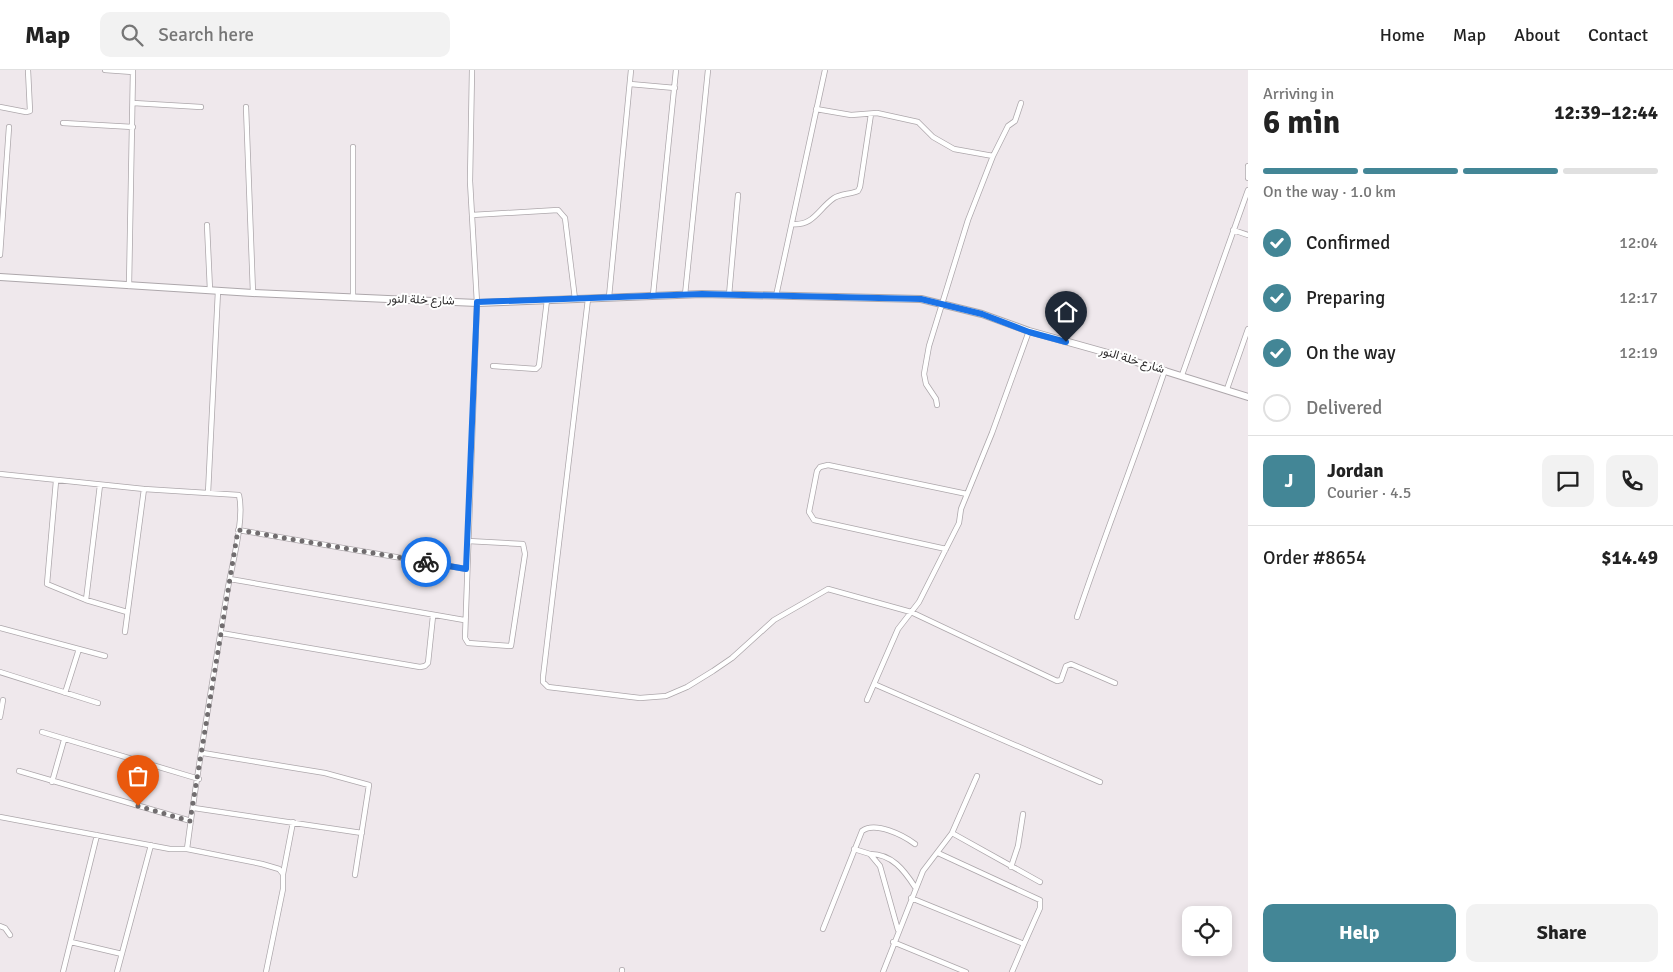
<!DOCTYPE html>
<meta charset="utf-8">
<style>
:root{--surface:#fff;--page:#f2f2f2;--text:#222;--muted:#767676;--line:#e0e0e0;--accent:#438696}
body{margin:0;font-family:Signika,Vazirmatn,sans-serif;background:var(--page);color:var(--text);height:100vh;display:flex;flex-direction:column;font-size:19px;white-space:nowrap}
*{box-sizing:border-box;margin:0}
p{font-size:16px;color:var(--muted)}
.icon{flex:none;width:28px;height:28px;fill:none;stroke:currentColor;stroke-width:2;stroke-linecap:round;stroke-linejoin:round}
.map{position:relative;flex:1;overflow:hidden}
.drawer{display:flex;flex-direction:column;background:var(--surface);width:425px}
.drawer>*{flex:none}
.buttons{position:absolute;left:1182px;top:836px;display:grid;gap:10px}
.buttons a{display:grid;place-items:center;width:50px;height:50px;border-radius:10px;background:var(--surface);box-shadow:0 2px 8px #0003;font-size:25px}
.pin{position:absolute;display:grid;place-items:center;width:42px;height:42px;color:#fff;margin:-51px -21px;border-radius:50% 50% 50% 0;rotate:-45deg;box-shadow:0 0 5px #0007}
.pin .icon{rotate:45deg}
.courier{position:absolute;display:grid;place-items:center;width:50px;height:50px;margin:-25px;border:4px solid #1a73e8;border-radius:50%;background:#fff;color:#222;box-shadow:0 1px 6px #0007}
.head em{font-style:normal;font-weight:700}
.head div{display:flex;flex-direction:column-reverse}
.head{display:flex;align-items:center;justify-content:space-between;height:85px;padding:0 15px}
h1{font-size:32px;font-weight:700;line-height:38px}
.bar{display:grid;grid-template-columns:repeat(4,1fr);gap:8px 5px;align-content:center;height:60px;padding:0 15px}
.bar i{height:6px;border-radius:4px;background:var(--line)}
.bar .selected{background:var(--accent)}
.bar p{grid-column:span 4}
.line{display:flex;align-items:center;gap:12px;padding:0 15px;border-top:1px solid var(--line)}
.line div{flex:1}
.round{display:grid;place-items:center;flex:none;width:52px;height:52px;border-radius:10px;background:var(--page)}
ol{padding:0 15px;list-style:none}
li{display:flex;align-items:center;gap:15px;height:55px}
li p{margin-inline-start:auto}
li .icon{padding:5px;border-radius:50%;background:var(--accent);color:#fff;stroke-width:4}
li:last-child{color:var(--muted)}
li i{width:28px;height:28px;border:2px solid var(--line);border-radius:50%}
.primary-button{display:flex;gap:10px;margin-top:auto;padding:10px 15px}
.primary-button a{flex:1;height:58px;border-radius:10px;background:var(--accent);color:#fff;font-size:20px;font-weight:700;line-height:58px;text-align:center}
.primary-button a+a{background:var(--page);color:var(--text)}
header{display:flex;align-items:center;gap:30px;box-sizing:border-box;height:70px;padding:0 25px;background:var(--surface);border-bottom:1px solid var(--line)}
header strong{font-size:24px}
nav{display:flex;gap:28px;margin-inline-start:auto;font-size:18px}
.search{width:350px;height:45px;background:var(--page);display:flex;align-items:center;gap:12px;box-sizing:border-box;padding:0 18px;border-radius:10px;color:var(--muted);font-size:19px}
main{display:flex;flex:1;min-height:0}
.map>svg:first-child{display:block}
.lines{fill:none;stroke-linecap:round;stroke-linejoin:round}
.street-casing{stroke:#ada7ab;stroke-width:6}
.secondary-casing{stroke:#ada7ab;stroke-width:8}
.street{stroke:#fff;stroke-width:4.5}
.secondary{stroke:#fff;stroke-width:6}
.done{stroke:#716d6f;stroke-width:5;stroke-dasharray:0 9}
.route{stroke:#1a73e8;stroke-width:6}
.labels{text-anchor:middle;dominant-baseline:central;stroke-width:4;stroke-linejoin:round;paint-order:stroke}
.street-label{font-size:12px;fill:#2d2b2c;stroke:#fff}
</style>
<header>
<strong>Map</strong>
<div class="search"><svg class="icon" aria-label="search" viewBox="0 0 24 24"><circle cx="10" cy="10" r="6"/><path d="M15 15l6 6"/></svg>Search here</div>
<nav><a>Home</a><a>Map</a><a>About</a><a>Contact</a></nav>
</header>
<main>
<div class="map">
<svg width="1248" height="902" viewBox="0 0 1248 902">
<rect width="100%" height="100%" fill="#efe8ec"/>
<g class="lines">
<g class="street-casing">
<path id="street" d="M105,0L133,2
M630,14L675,18
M133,33L201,37
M0,37L26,42L30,41L28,0
M246,37L253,223
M816,39L851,45L877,43L918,52L933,67L954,79L993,86
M63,53L133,57
M1248,96V108
M472,145L558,140L565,148L575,229
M792,154C814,156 818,139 834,128C840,124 851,124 858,121L860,117L871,44
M207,155L210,220
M1233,160L1248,165
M0,185L9,57
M129,216L133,0
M653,225L676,0
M685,225L708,0
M729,225L738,125
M776,226L825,0
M609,227L631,0
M353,228V77
M588,229L543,607V612L548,617L640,628L666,626L687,617L713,601L732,588L774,550L828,519L911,542L1057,611L1061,610L1066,596L1071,594L1115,613
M493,296L536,299L539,296L547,230
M1182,305L1248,120
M1227,319L1248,259
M937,335L936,329L926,314L924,304L929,276L968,150L993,86L1008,56L1015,51L1021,33
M0,404L144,419L239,425C245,450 231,498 227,523C213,609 198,694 187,779L262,794L279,799L283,804V819L266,902
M56,411L47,514L86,530L127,542
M208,423L218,221
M238,460L466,499
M468,471L523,474L525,484L511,576L468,573L465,568L477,233L470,111L472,0
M946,479L814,450L809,442L817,401L820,397L828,395L967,424
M230,509L464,550
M86,530L100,415
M1077,547C1105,464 1137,383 1165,300
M0,558L105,586
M125,562L144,419
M221,563L420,597L425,596L428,593L433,546
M0,602L98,633
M874,614L1100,712
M65,623L79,579
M867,630L898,559L919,532L959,453L961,439L992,363L1029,261
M0,647L3,630
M42,662L199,709
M203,683L325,703L369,715L355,805
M19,701L191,751
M52,712L64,670
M194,738L362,763
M0,747L170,779H187
M952,763L1040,812
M854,779L870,784L880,796L898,860
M938,783L1040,830V838L1024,874
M870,784C892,784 904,800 915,817
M1011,797L1018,776L1023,744
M283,804L293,752
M911,828L1024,874L1012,902
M0,856L5,858L10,865
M823,859L862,761C875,751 903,765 915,774
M71,872L122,884
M893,872L966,902
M63,902L97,765
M117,902L151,775
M622,902V900
M883,902L923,801L952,763L977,706"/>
</g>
<g class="secondary-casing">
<path id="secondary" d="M0,207L253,223L477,233L702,224L921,229L982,244L1029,261L1104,282L1248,327"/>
</g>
<use href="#street" class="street"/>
<use href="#secondary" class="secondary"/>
</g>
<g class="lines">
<path class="done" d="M138,736L190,751L238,460L426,492"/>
<path class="route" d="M426,492L466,499L477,232L702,224L921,229L982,244L1029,262L1066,272"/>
</g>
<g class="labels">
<g class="street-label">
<text transform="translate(421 230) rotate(2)">شارع خلة النور</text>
<text transform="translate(1132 290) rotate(17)">شارع خلة النور</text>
</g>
</g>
</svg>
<div class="buttons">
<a><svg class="icon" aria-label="locate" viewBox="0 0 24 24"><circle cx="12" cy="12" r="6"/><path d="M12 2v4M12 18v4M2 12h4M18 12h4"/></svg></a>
</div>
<div class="pin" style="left:138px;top:736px;background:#ea580c"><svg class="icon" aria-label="bag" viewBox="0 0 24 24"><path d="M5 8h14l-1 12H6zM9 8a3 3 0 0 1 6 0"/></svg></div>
<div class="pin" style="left:1066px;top:272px;background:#1f2937"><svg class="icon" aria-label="home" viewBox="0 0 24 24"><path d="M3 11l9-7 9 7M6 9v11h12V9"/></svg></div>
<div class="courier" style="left:426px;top:492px"><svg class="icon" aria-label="bike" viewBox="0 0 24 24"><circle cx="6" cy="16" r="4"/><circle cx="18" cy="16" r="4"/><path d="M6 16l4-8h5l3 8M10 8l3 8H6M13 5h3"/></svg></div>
</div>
<section class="drawer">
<div class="head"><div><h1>6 min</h1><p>Arriving in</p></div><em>12:39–12:44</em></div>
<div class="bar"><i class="selected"></i><i class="selected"></i><i class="selected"></i><i></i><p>On the way · 1.0 km</p></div>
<ol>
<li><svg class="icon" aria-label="check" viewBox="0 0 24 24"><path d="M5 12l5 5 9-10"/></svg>Confirmed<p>12:04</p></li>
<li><svg class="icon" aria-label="check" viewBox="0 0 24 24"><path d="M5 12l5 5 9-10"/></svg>Preparing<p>12:17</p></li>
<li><svg class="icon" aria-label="check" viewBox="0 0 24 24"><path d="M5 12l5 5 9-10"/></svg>On the way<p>12:19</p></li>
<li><i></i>Delivered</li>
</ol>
<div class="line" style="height:90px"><b class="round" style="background:var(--accent);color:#fff">J</b><div><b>Jordan</b><p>Courier · 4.5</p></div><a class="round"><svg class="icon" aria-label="chat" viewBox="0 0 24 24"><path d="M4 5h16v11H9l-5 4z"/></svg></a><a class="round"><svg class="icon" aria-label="phone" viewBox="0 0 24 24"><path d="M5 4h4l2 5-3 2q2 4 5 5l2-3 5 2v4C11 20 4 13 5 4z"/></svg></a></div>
<div class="line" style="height:65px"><div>Order #8654</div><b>$14.49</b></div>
<div class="primary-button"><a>Help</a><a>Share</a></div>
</section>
</main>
